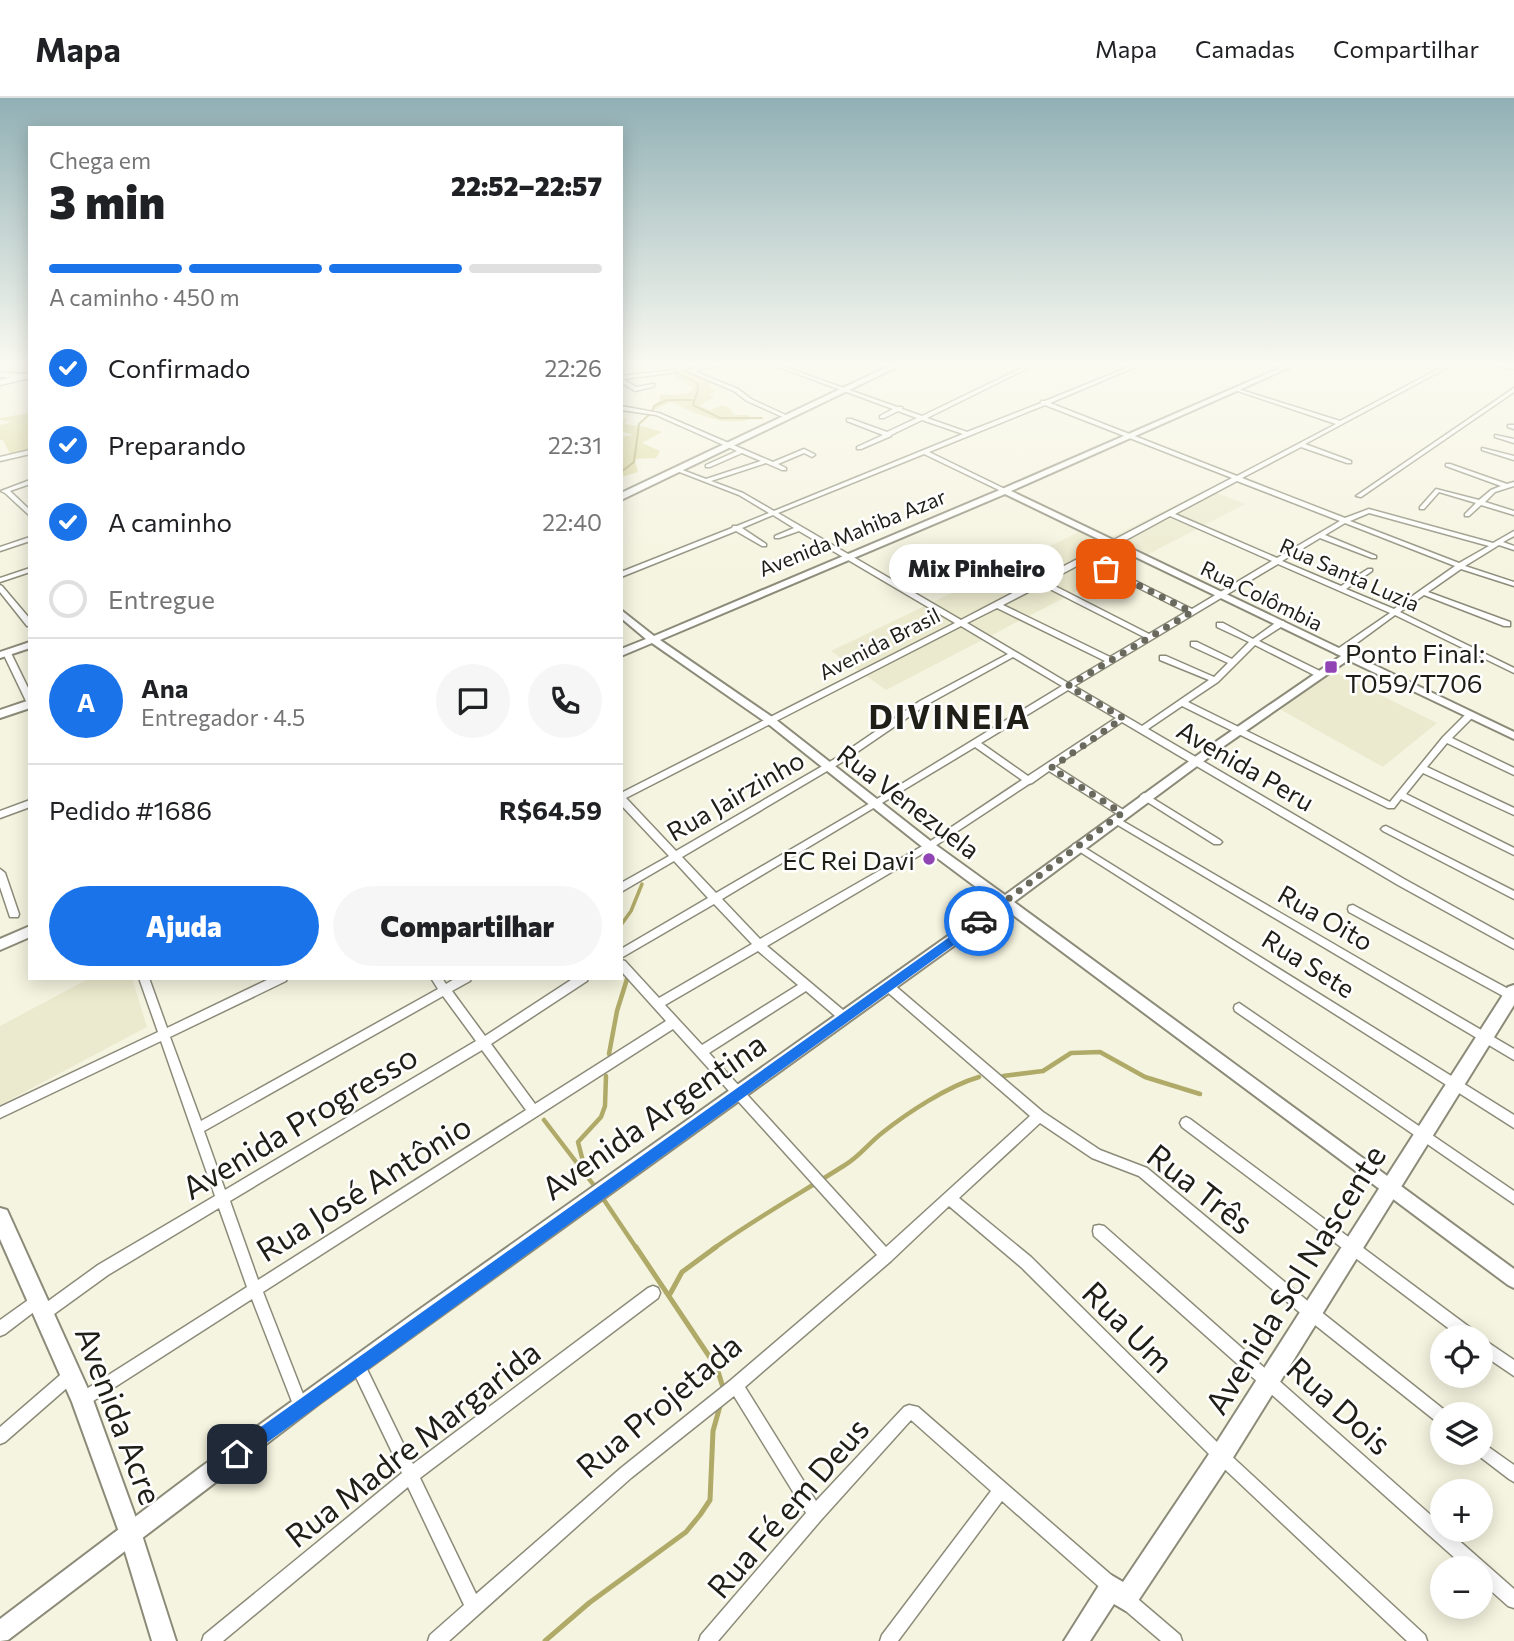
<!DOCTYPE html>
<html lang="pt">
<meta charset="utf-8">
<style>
:root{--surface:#fff;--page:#f6f6f6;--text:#202124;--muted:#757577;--line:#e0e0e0;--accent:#1a73e8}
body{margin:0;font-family:Commissioner,sans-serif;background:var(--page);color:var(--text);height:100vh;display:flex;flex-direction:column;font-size:26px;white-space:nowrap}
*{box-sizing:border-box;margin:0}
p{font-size:23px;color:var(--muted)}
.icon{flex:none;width:38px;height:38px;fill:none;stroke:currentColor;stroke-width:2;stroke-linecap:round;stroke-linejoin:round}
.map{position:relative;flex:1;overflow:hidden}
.sheet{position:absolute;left:28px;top:28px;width:595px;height:854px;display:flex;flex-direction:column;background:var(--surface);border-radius:0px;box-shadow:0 4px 18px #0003}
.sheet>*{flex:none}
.fabs{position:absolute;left:1430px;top:1227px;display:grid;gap:14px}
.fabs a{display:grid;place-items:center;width:63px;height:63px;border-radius:50%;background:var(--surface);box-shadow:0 4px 18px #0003;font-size:35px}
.pin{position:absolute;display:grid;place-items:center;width:60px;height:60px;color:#fff;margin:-30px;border-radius:14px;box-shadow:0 4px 10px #0006}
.courier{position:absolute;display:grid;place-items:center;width:70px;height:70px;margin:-35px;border:5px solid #1a73e8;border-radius:50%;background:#fff;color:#222;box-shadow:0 2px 9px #0007}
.bubble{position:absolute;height:49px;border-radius:24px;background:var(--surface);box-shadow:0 4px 18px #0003;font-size:23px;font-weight:800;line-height:49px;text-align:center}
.headline em{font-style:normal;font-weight:800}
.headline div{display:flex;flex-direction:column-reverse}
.headline{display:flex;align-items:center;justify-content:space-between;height:119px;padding:0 21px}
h1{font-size:46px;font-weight:800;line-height:52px}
.bar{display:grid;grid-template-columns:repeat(4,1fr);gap:10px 7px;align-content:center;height:84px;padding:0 21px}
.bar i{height:9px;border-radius:5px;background:var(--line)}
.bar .active{background:var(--accent)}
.bar p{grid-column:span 4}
.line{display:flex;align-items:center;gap:18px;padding:0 21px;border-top:2px solid var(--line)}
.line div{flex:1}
.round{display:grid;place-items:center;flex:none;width:74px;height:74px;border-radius:37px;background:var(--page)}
ol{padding:0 21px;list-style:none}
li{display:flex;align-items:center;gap:21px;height:77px}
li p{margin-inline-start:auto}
li .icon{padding:7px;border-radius:50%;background:var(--accent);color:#fff;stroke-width:4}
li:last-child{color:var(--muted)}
li i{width:38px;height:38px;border:4px solid var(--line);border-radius:50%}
.button{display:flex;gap:14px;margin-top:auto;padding:14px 21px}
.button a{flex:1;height:80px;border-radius:42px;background:var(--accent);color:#fff;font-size:28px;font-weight:800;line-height:80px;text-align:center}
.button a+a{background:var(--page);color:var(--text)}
header{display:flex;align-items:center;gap:42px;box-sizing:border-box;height:98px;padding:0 35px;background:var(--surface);border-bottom:2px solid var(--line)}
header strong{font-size:33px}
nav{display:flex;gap:38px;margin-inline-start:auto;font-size:24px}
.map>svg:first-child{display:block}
.built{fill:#eceace}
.green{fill:#e1dca1}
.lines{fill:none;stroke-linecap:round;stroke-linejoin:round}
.stream-far3{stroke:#b0aa68;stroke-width:2}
.stream-far2{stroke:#b0aa68;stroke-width:3.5}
.stream-far1{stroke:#b0aa68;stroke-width:4.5}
.stream{stroke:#b0aa68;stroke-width:5}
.minor-casing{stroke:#8c8b79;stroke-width:3}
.tertiary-casing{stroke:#8c8b79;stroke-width:4}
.secondary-casing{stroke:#8c8b79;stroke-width:4}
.primary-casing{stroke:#8c8b79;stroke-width:3}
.minor{fill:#fff;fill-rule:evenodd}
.tertiary{fill:#fff;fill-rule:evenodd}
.secondary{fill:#fff;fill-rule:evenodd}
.primary{fill:#fff;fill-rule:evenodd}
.route{fill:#1a73e8}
.done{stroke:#6a695d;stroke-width:7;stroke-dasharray:0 12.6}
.poi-dot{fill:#9144b4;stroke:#fff;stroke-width:2.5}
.labels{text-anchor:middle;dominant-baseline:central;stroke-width:5;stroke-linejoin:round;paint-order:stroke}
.far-street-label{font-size:21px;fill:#1f1e17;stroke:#fff}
.poi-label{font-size:26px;fill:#1f1e17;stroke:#fff;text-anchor:start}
.street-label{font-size:26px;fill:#1f1e17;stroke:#fff}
.near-street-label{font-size:32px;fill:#1f1e17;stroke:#fff}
.district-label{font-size:33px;font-weight:bold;letter-spacing:2px;fill:#1f1e17;stroke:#fff}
</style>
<header>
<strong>Mapa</strong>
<nav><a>Mapa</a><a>Camadas</a><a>Compartilhar</a></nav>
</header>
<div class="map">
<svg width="1514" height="1543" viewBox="0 0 1514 1543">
<rect width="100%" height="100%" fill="#f5f4e0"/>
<path class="built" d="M1207,391L1245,406L886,592L831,553L1083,432L1104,443Z
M1332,573L1437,625L1383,669L1278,610Z
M90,880H132L147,929L0,1007V928Z"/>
<path class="green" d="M666,267L705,268L690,272L689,274L711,285L709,288L717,293L709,296L714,299L699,308L710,312L722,307L730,310L734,317H749L752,321C723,329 696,316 671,304L654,312L653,307L659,304L660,297L686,296L694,291L681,282L675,281V277Z
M30,315V351L10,356L3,342H0V327L12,324L0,322V320Z
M621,321H626L625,326L646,329L662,334L642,345L660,353L656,360L634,361L638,374L621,379V339L634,337L621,333Z"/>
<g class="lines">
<path class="stream-far3" d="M674,267L678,275L697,285L698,292L693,307L720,320H762
M621,374L634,364L639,326L652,314L654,308L667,302H693"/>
<path class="stream-far2" d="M621,827L631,813L642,786"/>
<path class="stream-far1" d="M609,956L617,913L627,881
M1003,978L1043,973L1071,955L1100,954L1145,979L1200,996
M544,1022L596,1090
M586,1075L578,1044L601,1019L605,1008L606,978
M602,1099L637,1151
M713,1151C756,1120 801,1095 845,1067C859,1059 869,1045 882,1035C907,1015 948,988 979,979"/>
<path class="stream" d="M636,1149L717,1270L724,1293
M670,1196L682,1174L716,1149
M545,1543L589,1505L686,1434L700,1417L710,1402L713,1333L720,1308"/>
<g class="minor-casing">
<path id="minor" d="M712,267H722L694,273L738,291L751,301L790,319L785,320L747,303L734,293L687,273L691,271Z
M773,267H779L897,309H902V311L922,318L1028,267H1034L927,320L967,334L1041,305V303H1045L1134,267H1140L1050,305L1237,378L1336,326L1235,292V290L1340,323L1446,267H1452L1305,346L1351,363V365H1347L1301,349L1242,380L1345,420L1369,411L1493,445L1514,433V438L1503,444L1514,448V452L1499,447L1465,468L1514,484V488L1461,471L1428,494L1510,524V528H1504L1424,497L1400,514L1514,570V575L1395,517L1342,556H1336V552L1390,515L1278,466L1074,588L1142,628L1209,582L1160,562V558H1166L1214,579L1228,565L1191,548V544H1197L1232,561L1249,544L1217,529V525H1223L1253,541L1278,523H1284V527L1259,543L1322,574V578H1316L1255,547L1218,584L1188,604L1390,704L1443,639L1467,615H1473V619L1452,640L1514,670V677L1447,645L1427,669L1514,710V717L1423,675L1406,696L1514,750V757L1401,701L1394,710H1388L1182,608L1148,631L1404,781L1514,842V851L1398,787L1122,624L1055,668L1125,713L1127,715L1125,717H1119L1049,673L1032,685L1029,686L932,750L767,848L849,917L851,920L849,923L845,925L841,923L806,893L709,955L886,1149L1030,1018L885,892L884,889L885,886L889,885L893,886L1043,1014L1100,1052L1147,1070L1315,1209L1447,1314L1448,1316H1442V1326L1437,1324L1305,1219L1139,1078L1092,1060L1040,1025L959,1100L1031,1159L1226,1353L1425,1537L1427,1543H1407L1216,1363L1021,1169L949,1108L891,1163L745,1289L816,1403L904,1309L909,1307L918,1309L1117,1482L1119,1488L1117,1494L1111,1496L1105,1494L1002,1403L898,1543H880L882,1537L991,1393L911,1322L821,1422L718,1543H699L701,1537L806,1415L734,1298L631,1380L449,1543H428L430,1537L464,1507L408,1389L223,1543H202L204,1537L402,1375L353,1273L351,1268L353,1263L358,1261L363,1263L413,1366L648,1190L653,1188L658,1190L660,1195L658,1200L420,1380L476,1496L621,1370L731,1282L877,1157L673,931L263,1194L308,1309L306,1314L301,1316L296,1314L252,1201L87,1307L82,1309L77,1307L75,1302L77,1297L247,1189L219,1110L108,1177L50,1219L45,1221L40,1219L38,1214L40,1209L98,1167L215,1098L161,943L0,1020V1009L158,934L139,880H149L167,930L271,880H287L286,883L170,939L201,1023L438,891L431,880H442L446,886L456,880H471L470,883L452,893L485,938L574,880H588L587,883L491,946L535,1006L666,923L621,873V862L625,863L659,900L752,846L714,806L621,860V851L708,800L674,763L621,794V785L669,758L621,707V695L955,525L799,433L779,440H775V438L794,430L773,417L742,430L766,446V448H762L736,433L621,479V474L732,430L733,428H737L769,415L739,397L672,371L677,370L706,381L761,363L742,355L710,369H706V367L737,353L656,317L621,312V308L659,315L773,364L804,351L814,356L815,357L812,359L804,355L778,366L786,370V372H782L766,365L711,383L743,395L774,413L963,336L922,322L891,337V338L861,351H857V349L883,337L847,323V321H851L887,334L917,320L898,313L884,320H880V318L893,311ZM1045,307L1232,380L961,522L778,415L924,356L1003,394H1007V392L929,354ZM1237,383L1340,423L1277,460L1175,416ZM1369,415L1489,448L1459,465L1350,423ZM1170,418L1272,463L1192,511L1091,461ZM1345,425L1455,468L1394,511L1346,491L1372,473V471H1368L1341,488L1282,463L1320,440L1372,460H1376V458L1325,437ZM1086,463L1186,514L1149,536L1047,484ZM1042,487L1144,539L1110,559L1003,507ZM997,510L1105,563L1068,585L967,525ZM961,528L1008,556L920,603L838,659L676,753L626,700ZM1013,559L1062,588L872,704L716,795L682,759L844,663L926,607ZM1068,592L1116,620L1028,678L981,645ZM975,649L1022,682L926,746L760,841L722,801ZM758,853L798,887L702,947L665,907ZM443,898L476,943L225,1092L204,1033ZM482,952L526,1012L258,1182L230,1103Z
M675,272L677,274L623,281L636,289L654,286V288L652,289L635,293L621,284V278Z
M1514,290V294L1361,399L1356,398Z
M1508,327H1514V331L1508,329Z
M1495,337L1514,341V345L1495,339Z
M1482,350L1514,358V362L1482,352Z
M30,352V356L0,363V359Z
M1446,366H1450L1507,386L1514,384V388L1495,394L1485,404L1514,413V417L1481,407L1469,418H1465V416L1476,405L1439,394L1424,411H1420V409L1436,391L1479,402L1491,392L1501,388L1446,368Z
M30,382V386L10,393L30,412V418L5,395L1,393Z
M30,439V443L0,453V449Z
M30,470V474L0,484V480Z
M0,487L2,488L30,521V528H27L0,494Z
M4,553H10L11,555L30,594V605L26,603L3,555Z
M1144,695L1220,742L1222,744L1220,746H1214L1141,700L1140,698Z
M30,702V709L0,720V713Z
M1114,718L1514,951V962L1111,723L1109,721Z
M1386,728L1514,793V801L1383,733L1381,731L1383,729Z
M1077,745L1514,1017V1030L1074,750L1072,748L1074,746Z
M0,771L5,775L19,816L18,819H10L0,789Z
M1353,807L1514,894V904L1349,814L1348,811L1349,808Z
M1239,905L1514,1093V1106L1235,913L1234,910L1235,907Z
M1186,1019L1190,1021L1476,1234L1478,1239H1460L1182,1029L1180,1025L1182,1021Z
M1099,1127L1104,1128L1442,1427V1432H1447L1514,1491V1510L1508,1508L1480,1483V1470H1466L1094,1138L1093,1133L1094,1128Z
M38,1195L43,1197L45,1202L43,1207L5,1236L0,1238V1222Z
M1480,1239L1514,1262V1278L1480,1255Z
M71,1270L76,1272L78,1277L76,1282L5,1344L0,1346V1329L66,1272Z
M1480,1343L1514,1367V1384L1509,1381L1475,1355L1480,1354Z
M1126,1494L1132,1496L1180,1537L1182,1543H1161L1120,1508L1118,1502L1120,1496Z"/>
</g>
<g class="tertiary-casing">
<path id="tertiary" d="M1287,267H1295L1011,393L1514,634V641L1348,562L1224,648L1014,804L1514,1171V1190L1508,1187L1005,811L320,1305L8,1542L0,1543V1521L201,1369L413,1216L996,804L925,751L767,625L652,545L621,558V551L646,541L621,520V512L654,538L1002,391ZM1005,396L1341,558L1217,643L1005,797L933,745L775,621L660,542Z
M30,544V550L0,560V554Z
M30,828V839L0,852V841Z"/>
</g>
<g class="secondary-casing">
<path id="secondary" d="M891,267H901L621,402V395Z
M0,275L26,276L30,278L26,280L0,279Z
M30,602V610L0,620V612Z
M1514,887V907L1229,1366L1134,1509L1126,1513L1114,1506L1090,1543H1064L1103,1481L1111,1477L1123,1484L1213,1350L1508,889Z
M0,1110L7,1112L93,1302L141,1434L176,1543H152L119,1434L72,1304L0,1141Z"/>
</g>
<g class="primary-casing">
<path id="primary" d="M1490,267H1514V271Z
M30,275V280L0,287V282Z"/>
</g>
<use href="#minor" class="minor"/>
<use href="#tertiary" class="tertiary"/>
<use href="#secondary" class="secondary"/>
<use href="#primary" class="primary"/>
</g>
<linearGradient id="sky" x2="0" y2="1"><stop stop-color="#91b0b5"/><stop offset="0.55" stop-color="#fafaf1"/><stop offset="1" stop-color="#fafaf1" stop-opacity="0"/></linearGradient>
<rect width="1514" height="483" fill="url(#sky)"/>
<path class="route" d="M979,818L983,820V826L243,1362L237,1365L231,1362L228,1356L231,1350Z"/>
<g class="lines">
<path class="done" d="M979,823L1122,715L1051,670L1123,620L1068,588L1192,514L1106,471"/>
</g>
<g class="poi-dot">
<rect x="1324" y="562" width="14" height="14" rx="3.5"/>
<circle cx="929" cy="761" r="7"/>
</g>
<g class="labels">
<g class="far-street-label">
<text transform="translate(852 434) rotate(-22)">Avenida Mahiba Azar</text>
<text transform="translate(1350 476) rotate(24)">Rua Santa Luzia</text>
<text transform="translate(1262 497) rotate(26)">Rua Colômbia</text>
<text transform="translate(879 545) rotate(-27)">Avenida Brasil</text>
</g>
<g class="poi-label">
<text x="1345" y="554">Ponto Final:<tspan x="1345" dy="30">T059/T706</tspan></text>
<text x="915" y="761" text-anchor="end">EC Rei Davi</text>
</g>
<g class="street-label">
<text transform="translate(1246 667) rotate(30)">Avenida Peru</text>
<text transform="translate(735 697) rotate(-30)">Rua Jairzinho</text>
<text transform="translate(909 703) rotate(37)">Rua Venezuela</text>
<text transform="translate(1326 819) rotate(30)">Rua Oito</text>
<text transform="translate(1309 865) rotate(32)">Rua Sete</text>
</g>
<g class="near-street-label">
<text transform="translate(653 1017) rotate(-35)">Avenida Argentina</text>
<text transform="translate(299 1023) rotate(-31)">Avenida Progresso</text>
<text transform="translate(363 1089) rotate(-32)">Rua José Antônio</text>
<text transform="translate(1201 1090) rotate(38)">Rua Três</text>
<text transform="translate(1294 1181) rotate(-58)">Avenida Sol Nascente</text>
<text transform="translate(1129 1228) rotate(45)">Rua Um</text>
<text transform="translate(658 1307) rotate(-40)">Rua Projetada</text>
<text transform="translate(1340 1307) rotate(42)">Rua Dois</text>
<text transform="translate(120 1317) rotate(69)">Avenida Acre</text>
<text transform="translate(412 1345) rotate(-38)">Rua Madre Margarida</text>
<text transform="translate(787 1409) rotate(-49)">Rua Fé em Deus</text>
</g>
<g class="district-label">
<text x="950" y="617">DIVINEIA</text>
</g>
</g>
</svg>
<div class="fabs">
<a><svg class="icon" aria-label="locate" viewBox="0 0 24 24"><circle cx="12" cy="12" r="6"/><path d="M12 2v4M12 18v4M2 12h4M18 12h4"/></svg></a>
<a><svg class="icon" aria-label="layers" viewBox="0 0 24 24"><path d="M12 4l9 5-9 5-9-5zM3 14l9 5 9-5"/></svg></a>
<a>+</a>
<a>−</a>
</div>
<div class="pin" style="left:1106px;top:471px;background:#ea580c"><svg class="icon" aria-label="bag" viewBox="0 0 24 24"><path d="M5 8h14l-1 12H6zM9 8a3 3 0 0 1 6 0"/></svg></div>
<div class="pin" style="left:237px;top:1356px;background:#1f2937"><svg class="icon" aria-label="home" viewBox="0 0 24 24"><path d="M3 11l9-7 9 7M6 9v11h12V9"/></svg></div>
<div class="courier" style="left:979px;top:823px"><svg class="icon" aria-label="car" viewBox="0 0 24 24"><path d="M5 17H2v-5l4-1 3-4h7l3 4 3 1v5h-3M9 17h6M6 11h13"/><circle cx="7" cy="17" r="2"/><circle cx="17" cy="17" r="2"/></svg></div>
<div class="bubble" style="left:889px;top:446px;width:175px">Mix Pinheiro</div>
<section class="sheet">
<div class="headline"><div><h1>3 min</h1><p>Chega em</p></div><em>22:52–22:57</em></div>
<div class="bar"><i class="active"></i><i class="active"></i><i class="active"></i><i></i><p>A caminho · 450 m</p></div>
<ol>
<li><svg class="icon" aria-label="check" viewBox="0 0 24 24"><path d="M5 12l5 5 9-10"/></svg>Confirmado<p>22:26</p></li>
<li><svg class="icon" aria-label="check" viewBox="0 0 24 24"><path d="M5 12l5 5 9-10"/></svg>Preparando<p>22:31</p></li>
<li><svg class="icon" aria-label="check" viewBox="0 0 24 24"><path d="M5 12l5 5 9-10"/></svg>A caminho<p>22:40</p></li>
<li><i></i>Entregue</li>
</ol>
<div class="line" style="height:126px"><b class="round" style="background:var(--accent);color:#fff">A</b><div><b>Ana</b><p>Entregador · 4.5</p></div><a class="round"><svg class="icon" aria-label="chat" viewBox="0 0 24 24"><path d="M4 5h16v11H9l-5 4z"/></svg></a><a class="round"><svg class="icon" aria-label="phone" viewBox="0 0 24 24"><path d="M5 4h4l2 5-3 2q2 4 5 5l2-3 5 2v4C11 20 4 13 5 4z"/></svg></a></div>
<div class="line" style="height:91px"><div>Pedido #1686</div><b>R$64.59</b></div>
<div class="button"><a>Ajuda</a><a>Compartilhar</a></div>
</section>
</div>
